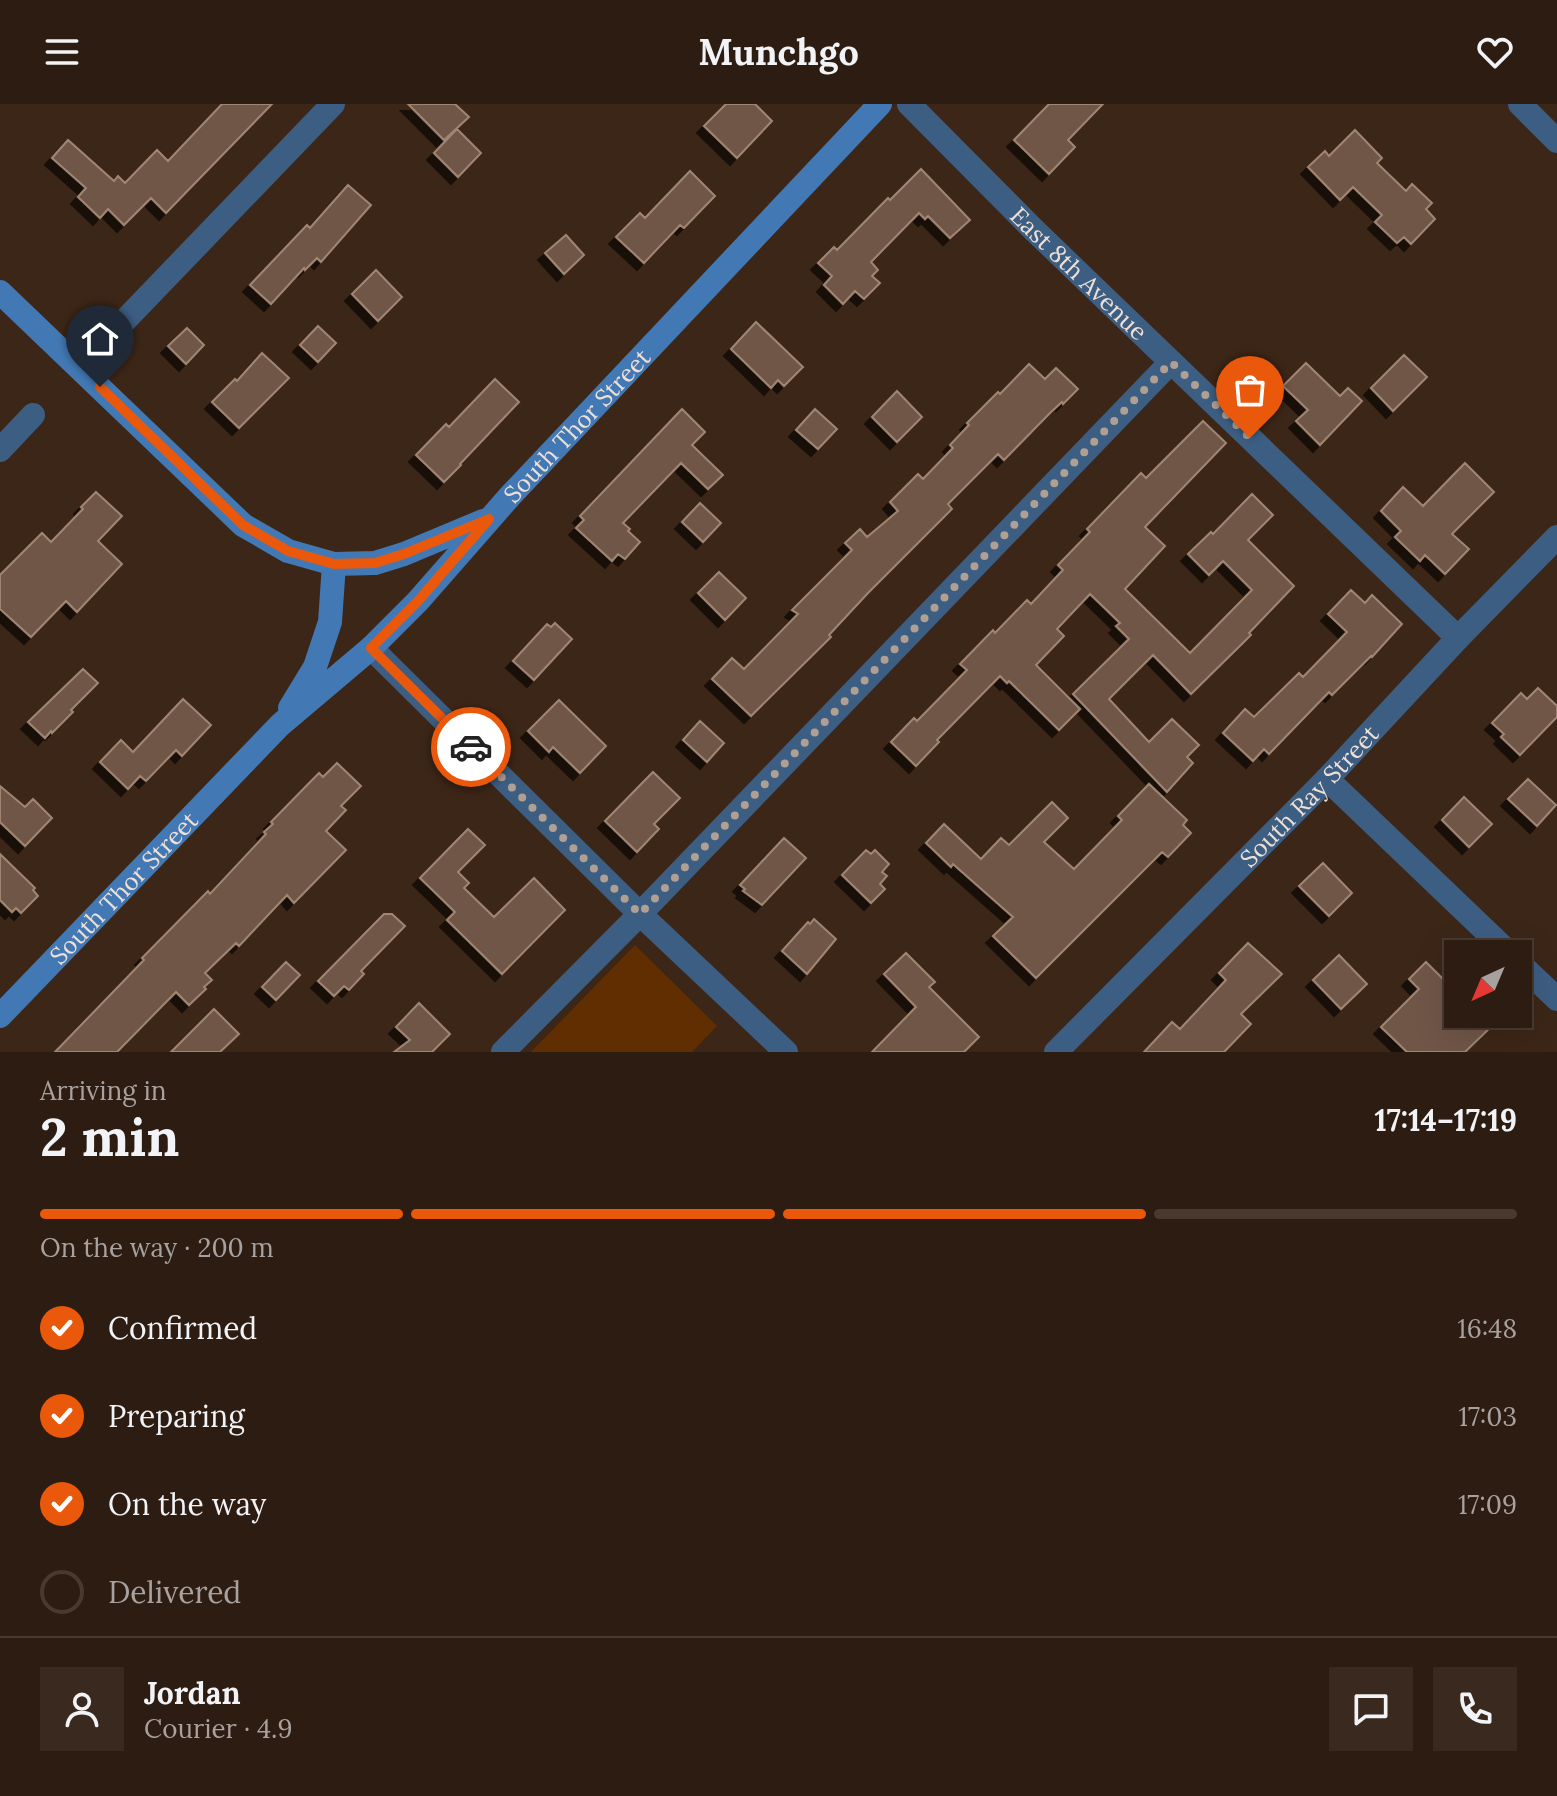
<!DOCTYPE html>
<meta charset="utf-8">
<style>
:root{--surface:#2d1c11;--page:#39291f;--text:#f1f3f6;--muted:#a7a19f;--line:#483a31;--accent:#ea580c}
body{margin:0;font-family:Lora,serif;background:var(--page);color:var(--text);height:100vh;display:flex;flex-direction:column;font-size:30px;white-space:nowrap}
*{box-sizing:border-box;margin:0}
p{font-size:26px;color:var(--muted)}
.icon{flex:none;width:44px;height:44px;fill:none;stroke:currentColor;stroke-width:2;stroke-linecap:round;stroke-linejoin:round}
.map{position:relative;height:948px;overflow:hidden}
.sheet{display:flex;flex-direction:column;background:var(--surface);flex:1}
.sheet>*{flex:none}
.needle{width:52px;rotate:224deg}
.tools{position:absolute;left:1444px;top:836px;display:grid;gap:16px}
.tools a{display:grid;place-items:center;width:88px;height:88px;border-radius:0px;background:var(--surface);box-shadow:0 8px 32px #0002,0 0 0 2px var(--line);font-size:40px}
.pin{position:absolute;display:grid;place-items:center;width:68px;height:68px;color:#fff;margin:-82px -34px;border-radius:50% 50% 50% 0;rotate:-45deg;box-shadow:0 0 8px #0007}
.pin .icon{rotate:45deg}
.courier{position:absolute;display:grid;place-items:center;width:80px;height:80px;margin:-40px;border:6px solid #ea580c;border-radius:50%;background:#fff;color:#222;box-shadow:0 2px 10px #0007}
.head em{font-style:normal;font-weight:700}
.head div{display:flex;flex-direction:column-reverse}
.head{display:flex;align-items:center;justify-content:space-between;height:136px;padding:0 40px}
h1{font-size:52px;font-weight:700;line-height:60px}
.bar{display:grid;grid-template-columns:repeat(4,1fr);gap:12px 8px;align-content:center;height:96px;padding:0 40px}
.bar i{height:10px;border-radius:6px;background:var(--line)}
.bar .current{background:var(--accent)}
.bar p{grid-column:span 4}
.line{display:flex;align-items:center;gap:20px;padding:0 40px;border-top:2px solid var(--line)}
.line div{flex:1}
.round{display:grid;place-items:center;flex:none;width:84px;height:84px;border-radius:0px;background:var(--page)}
ol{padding:0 40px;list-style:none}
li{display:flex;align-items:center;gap:24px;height:88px}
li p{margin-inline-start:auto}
li .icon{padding:8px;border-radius:50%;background:var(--accent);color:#fff;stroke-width:4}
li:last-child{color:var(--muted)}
li i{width:44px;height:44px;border:4px solid var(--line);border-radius:50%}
header{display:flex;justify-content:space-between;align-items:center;height:104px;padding:0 40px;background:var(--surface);font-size:36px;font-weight:700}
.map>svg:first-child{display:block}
.green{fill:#612e02}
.building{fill:#705747;stroke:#a08573;stroke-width:2;filter:url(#shadow)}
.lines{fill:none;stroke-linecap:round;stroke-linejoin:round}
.street{stroke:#3d5e83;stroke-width:24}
.secondary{stroke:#4279b4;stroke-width:24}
.done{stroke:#b09f93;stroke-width:8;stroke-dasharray:0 14.4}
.route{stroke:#ea580c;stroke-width:10}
.labels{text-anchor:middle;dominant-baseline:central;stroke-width:8;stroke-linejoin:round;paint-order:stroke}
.street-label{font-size:24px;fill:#efe0d6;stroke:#3c2617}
</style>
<header><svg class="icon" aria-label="menu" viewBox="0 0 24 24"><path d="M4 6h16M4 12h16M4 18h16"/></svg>Munchgo<svg class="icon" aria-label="heart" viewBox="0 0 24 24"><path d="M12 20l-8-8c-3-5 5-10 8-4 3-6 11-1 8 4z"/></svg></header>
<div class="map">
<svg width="1557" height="948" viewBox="0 0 1557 948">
<defs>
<filter id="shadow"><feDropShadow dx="-7" dy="7" stdDeviation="0" flood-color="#0009"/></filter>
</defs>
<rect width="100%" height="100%" fill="#3c2617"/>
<path class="green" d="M635,841L717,922L692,948H531Z"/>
<path class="building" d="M222,0H272L166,109L151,94L124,121L108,105L100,114L78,93L86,84L52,54L68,36L114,77L118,72L125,79L157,46L168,57Z
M408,0H455L469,13L444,36Z
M726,0H755L772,17L737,54L704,22Z
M1049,0H1103L1068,36L1075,43L1049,70L1014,36Z
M457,25L481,49L458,73L434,49Z
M1355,26L1382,54L1377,59L1406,87L1412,80L1432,99L1426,105L1435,115L1411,140L1404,133L1397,139L1375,118L1382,111L1353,83L1340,96L1308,63L1325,47L1329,52Z
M921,65L970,116L950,134L928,112L925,115L919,109L871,158L878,166L872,172L880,179L864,195L855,187L843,200L824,181L832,172L818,159L834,143L837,146L888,94L890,96Z
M690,67L715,92L684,124L680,121L644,159L616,133L640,109L645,114Z
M348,81L371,101L321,158L317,154L305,166L304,164L271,200L250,181L307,121L310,124Z
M566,131L584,151L564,170L545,149Z
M376,166L402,193L378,217L352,190Z
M756,218L803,263L784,282L778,276L771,284L731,245Z
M318,222L336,239L318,258L300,241Z
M187,224L204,241L186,260L168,242Z
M262,249L289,274L239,324L212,298L235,275L237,277Z
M1404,251L1427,273L1393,307L1371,284Z
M1306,259L1340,292L1348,284L1362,297L1320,341L1296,317L1308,306L1283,282Z
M1029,260L1045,275L1056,264L1078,285L1063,300L1062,298L1051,308L1004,356L998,350L948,400L952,405L868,489L829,531L831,533L751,612L712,575L732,554L744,565L798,510L792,506L852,446L845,439L860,425L867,433L898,407L890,398L918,370L923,375L953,344L950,341L969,321L967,319L998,288L1000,290Z
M495,275L519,298L460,360L461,361L444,378L416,351L446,320L449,323Z
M897,287L922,313L897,338L872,313Z
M682,305L705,328L692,341L723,371L708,385L681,359L623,419L630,425L628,427L640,438L625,455L618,450L612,457L576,424L584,416L580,412Z
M815,305L837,325L818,345L796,326Z
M1203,317L1226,339L1145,423L1165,442L1125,485L1190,549L1252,486L1223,457L1209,471L1188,450L1211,428L1213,430L1252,390L1273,411L1248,436L1294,482L1249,529L1251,531L1191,590L1153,551L1109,595L1149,638L1172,615L1199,641L1187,653L1193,659L1167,688L1073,590L1129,535L1116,522L1120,519L1090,490L1057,525L1064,532L1036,561L1080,605L1059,626L1009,577L1007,579L1000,572L937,636L939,638L916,662L891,638L914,614L917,617L967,566L960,560L993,526L995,529L1027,496L1031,500L1063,466L1058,461L1090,428L1087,425L1141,369L1146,374Z
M1465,359L1494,388L1452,430L1469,445L1445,470L1425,451L1420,457L1395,433L1401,427L1381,407L1403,383L1423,402Z
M96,388L122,412L98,437L122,460L77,508L66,497L31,533L0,505V471L42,429L51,438L83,405L81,403Z
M700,399L721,419L703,438L682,418Z
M719,468L746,494L725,516L698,489Z
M1351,486L1365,499L1372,491L1402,520L1372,553L1371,552L1332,591L1329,588L1269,650L1264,645L1253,657L1223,629L1245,605L1254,613L1299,569L1303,573L1347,528L1328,510Z
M555,519L572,535L534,576L513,557L547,520L551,523Z
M83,565L98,579L71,606L73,608L52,629L51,627L45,634L28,618Z
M1538,584L1557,602V613L1520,651L1501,633L1504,630L1492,619L1521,589L1527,595Z
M183,595L211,621L182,652L176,646L146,677L140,672L128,685L100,658L121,636L133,648Z
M559,596L606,642L580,669L553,643L549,648L528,627Z
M700,617L724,639L707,658L683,636Z
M337,659L361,682L341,702L346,706L326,727L346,746L294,799L287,791L239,842L236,839L205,869L212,876L204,883L206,885L189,901L176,888L117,948H55L144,856L142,854L208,787L210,790L266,730L264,728L273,720L271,718L319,669L323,673Z
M653,668L680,694L654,720L659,725L637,748L605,717Z
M1528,675L1556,701L1537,722L1508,695Z
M1149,680L1187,716L1183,721L1191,729L1168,753L1162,748L1036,874L993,832L1013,813L953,760L951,763L926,739L944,720L981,755L1001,734L1009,741L1052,698L1068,714L1044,738L1074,765L1122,716L1118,712Z
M0,682L25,703L33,695L52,714L25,742L0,718Z
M1464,693L1492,720L1469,743L1442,716Z
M468,725L485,741L458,768L469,779L464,784L494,813L534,774L565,806L502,870L447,816L455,808L420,774Z
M784,734L806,754L762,801L743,787L745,785L740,781Z
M866,746L871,750L875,746L889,760L882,768L887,772L880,780L885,785L871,799L842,771Z
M0,750L35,784L33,786L38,792L21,809L16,804L12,808L0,796Z
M1323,759L1352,789L1329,812L1299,782Z
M384,810H392L405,822L361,867L364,870L349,886L344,882L334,892L318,877Z
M814,815L836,835L807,870L782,847L808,818L810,820Z
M1248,839L1282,870L1241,910L1251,920L1224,948H1144L1172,918L1180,925L1226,876L1219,869Z
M906,849L935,878L929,883L979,933L964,948H872L916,903L884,870Z
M1339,851L1367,880L1341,905L1313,876Z
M286,858L300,871L276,896L262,883Z
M1426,858L1458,890V910H1484L1494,920L1465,948H1407L1381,923L1419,885L1409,875Z
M419,899L450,930L432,948H394L410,936L396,923Z
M214,905L239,930L220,948H171Z"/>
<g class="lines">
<g class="street">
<path id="s1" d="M909,0L1033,125L1458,534"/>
<path d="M1520,0L1557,37"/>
<path d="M80,263L333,0"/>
<path d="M0,346L33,311"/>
<path d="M371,544L640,810L786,948"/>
<path d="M1327,675L1510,850"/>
<path d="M1518,858L1557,895"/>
<path d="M503,948L640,810L1171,258"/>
<path id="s2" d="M1056,948L1327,675L1458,534L1557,433"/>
</g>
<g class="secondary">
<path d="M0,188L243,421L288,447L334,460L375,459L404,450L483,417"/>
<path d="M290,604L315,563L330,518L334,460"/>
<path id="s3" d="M0,912L280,621L371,544L418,497L510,392L880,0"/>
</g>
</g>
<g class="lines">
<path class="done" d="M471,643L640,810L1171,258L1250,334"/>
<path class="route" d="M100,283L243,421L288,447L334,460L375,459L404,450L489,415L418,497L371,544L471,643"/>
</g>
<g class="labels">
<g class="street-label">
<text stroke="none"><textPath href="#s1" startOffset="240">East 8th Avenue</textPath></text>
<text stroke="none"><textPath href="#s3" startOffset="826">South Thor Street</textPath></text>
<text stroke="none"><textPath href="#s2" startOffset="360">South Ray Street</textPath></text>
<text stroke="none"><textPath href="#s3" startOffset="178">South Thor Street</textPath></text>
</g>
</g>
</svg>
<div class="tools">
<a><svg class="needle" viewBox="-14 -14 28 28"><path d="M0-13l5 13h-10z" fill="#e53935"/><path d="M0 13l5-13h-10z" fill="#a7a19f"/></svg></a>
</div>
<div class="pin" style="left:1250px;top:334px;background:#ea580c"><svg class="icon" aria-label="bag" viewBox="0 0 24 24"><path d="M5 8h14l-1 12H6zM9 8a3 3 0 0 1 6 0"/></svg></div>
<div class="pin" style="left:100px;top:283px;background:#1f2937"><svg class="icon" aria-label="home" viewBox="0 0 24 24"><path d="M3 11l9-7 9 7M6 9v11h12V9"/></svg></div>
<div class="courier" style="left:471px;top:643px"><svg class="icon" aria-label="car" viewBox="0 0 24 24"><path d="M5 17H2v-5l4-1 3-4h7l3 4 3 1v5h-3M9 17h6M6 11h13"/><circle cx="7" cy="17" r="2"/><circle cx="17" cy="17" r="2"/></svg></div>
</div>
<section class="sheet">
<div class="head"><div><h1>2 min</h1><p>Arriving in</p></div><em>17:14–17:19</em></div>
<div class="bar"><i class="current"></i><i class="current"></i><i class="current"></i><i></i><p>On the way · 200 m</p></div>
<ol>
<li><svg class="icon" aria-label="check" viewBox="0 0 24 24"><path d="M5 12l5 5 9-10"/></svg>Confirmed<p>16:48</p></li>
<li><svg class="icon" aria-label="check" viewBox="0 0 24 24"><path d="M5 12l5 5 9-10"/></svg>Preparing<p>17:03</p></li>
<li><svg class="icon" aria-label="check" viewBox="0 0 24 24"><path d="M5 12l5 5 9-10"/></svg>On the way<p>17:09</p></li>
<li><i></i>Delivered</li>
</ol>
<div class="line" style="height:144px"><a class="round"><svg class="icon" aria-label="person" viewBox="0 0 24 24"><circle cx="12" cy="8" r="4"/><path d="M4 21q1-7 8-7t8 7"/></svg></a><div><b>Jordan</b><p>Courier · 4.9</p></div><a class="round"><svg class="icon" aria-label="chat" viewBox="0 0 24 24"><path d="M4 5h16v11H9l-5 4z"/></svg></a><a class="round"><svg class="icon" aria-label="phone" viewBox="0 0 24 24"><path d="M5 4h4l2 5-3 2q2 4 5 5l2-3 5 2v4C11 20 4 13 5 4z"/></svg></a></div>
</section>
